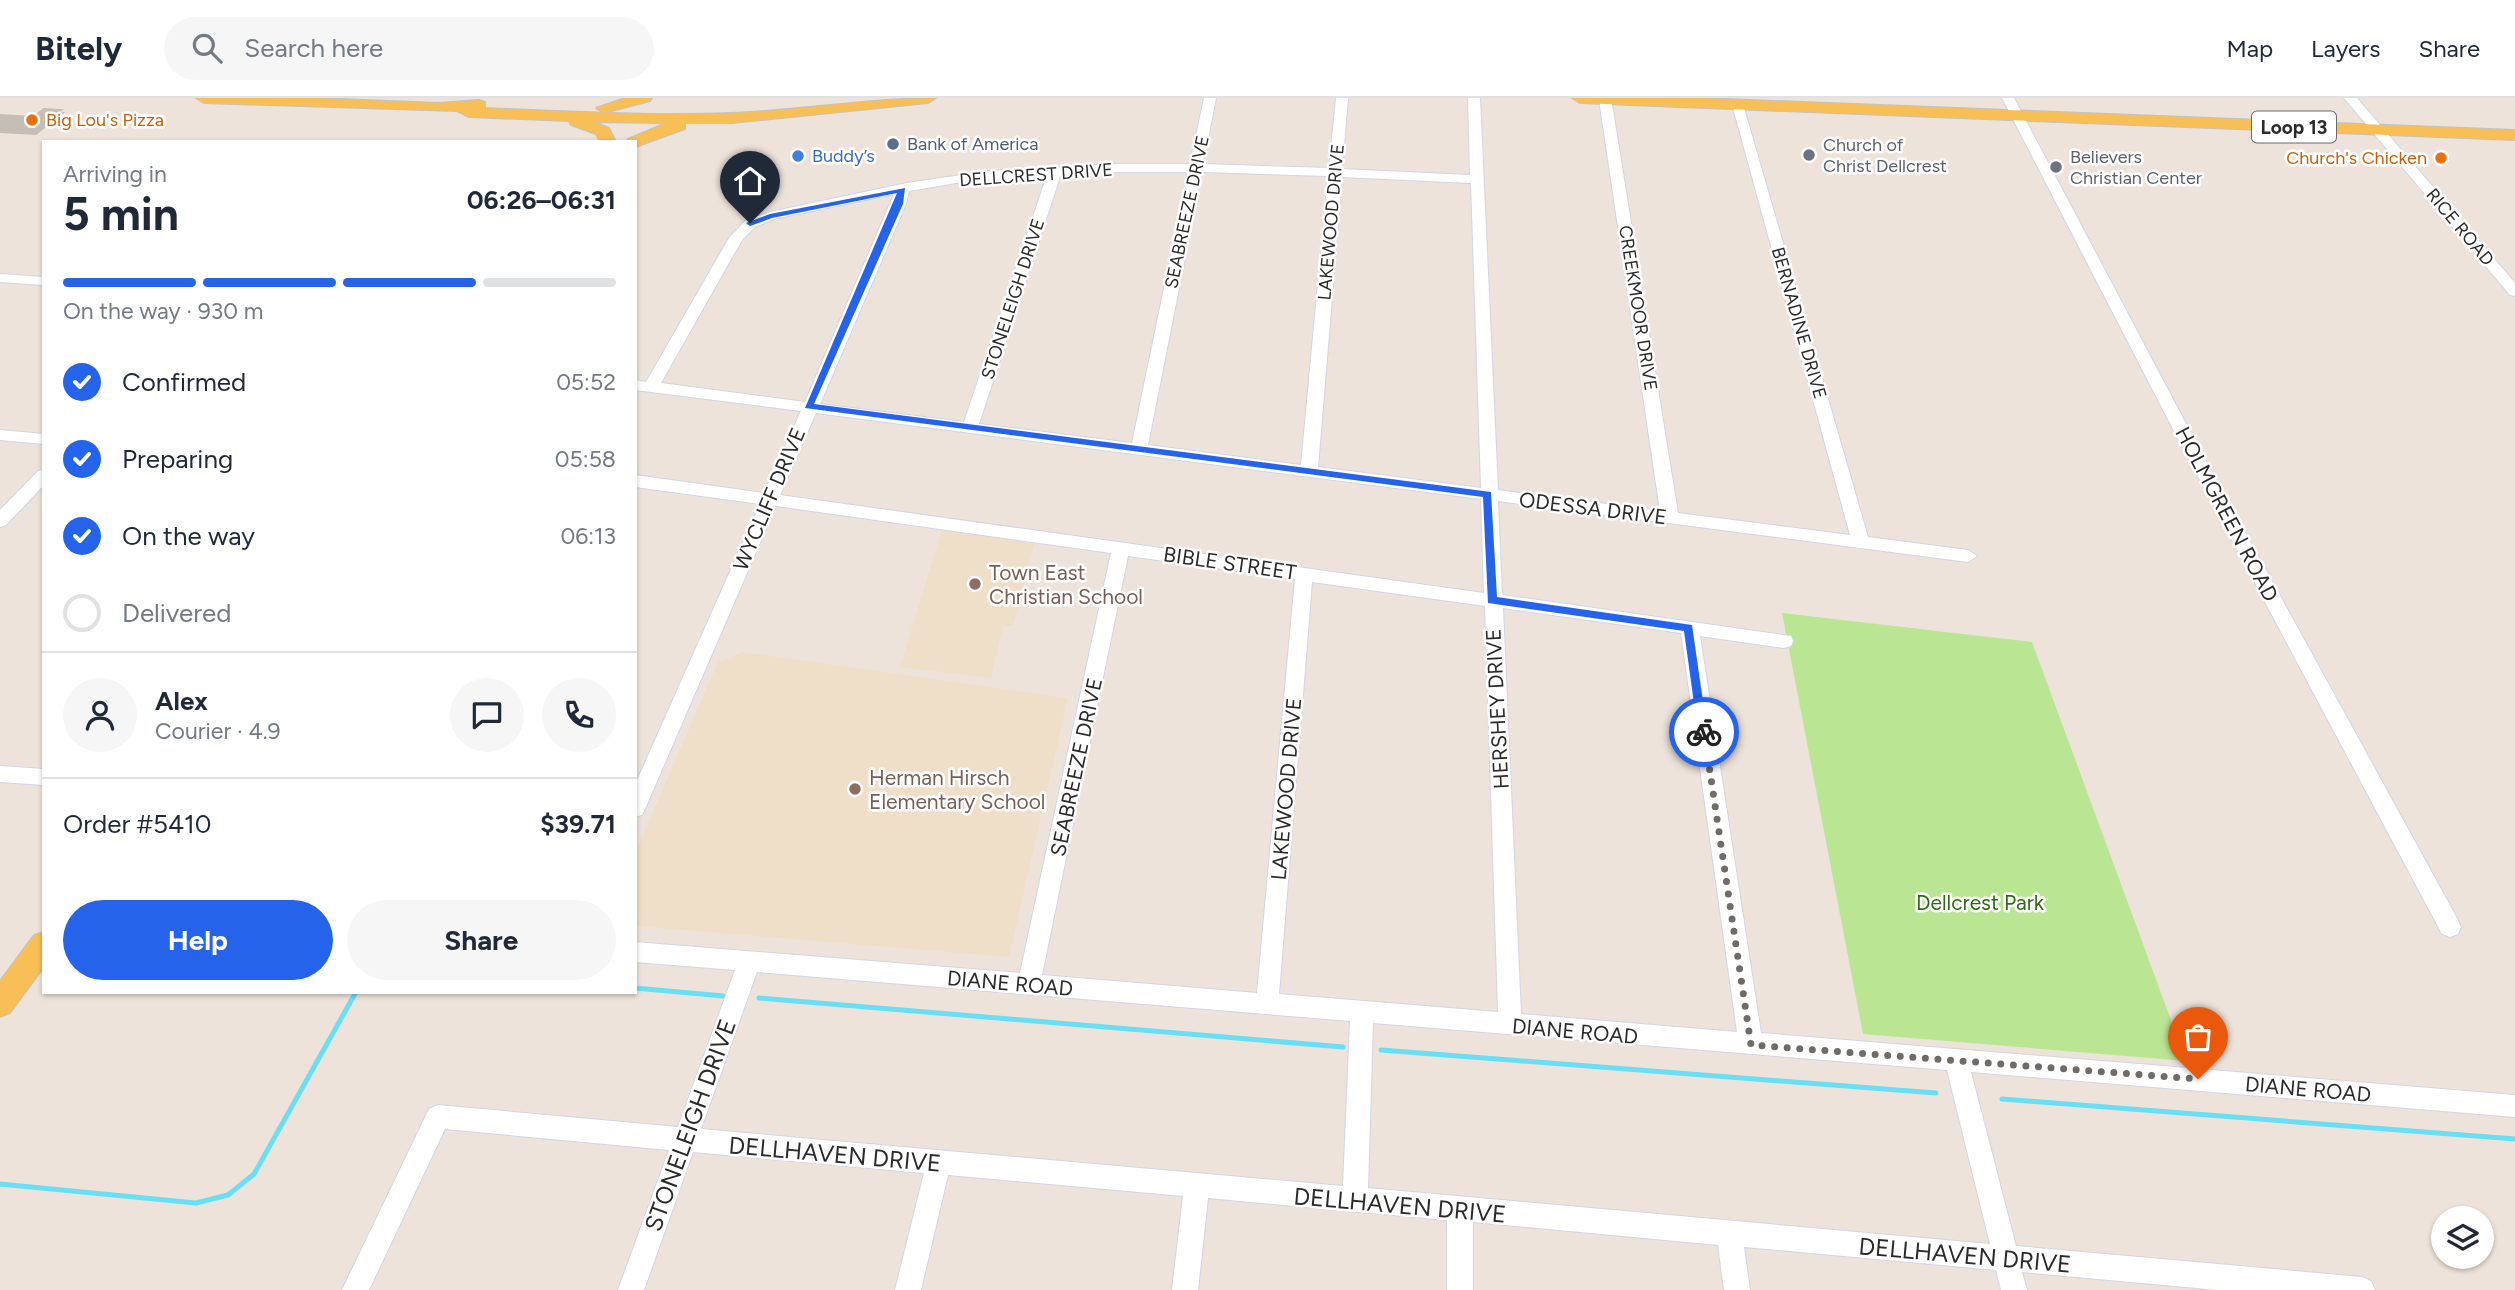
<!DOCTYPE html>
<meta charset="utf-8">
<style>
:root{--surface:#fff;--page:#f6f6f7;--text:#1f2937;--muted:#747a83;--line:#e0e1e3;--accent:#2563eb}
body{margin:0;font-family:Figtree,sans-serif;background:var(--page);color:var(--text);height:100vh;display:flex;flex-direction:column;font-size:26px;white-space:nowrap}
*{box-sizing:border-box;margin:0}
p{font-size:23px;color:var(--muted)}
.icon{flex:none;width:38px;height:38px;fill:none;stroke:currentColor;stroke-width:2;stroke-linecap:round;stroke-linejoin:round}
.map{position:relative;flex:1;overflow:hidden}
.drawer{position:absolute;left:42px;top:42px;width:595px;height:854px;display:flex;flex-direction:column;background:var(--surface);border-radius:0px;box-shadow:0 2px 5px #0004}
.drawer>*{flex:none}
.controls{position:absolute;left:2431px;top:1108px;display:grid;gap:14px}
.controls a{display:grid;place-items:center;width:63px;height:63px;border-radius:50%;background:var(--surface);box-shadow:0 2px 5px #0004;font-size:35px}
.pin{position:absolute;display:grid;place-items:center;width:60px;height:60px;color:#fff;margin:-72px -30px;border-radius:50% 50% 50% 0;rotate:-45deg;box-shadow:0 0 7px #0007}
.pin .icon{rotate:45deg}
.courier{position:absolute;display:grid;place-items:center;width:70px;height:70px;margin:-35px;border:5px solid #2563eb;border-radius:50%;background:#fff;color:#222;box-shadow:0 2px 9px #0007}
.overview em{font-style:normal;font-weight:700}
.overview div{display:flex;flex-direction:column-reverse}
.overview{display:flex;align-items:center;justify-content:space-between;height:119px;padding:0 21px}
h1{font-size:46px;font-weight:700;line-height:52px}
.bar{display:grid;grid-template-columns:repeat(4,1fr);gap:10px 7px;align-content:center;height:84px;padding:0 21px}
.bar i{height:9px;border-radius:5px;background:var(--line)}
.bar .active{background:var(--accent)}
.bar p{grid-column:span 4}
.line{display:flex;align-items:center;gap:18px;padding:0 21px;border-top:2px solid var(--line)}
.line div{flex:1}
.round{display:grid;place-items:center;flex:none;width:74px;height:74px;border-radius:37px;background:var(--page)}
ol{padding:0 21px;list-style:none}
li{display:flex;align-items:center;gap:21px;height:77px}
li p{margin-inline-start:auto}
li .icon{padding:7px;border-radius:50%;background:var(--accent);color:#fff;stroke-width:4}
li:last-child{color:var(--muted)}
li i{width:38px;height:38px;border:4px solid var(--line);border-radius:50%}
.primary-button{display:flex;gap:14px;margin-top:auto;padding:14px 21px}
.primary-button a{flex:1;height:80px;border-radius:42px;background:var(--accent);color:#fff;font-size:28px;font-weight:700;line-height:80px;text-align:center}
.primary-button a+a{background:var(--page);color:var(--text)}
header{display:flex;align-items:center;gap:42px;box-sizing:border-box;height:98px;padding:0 35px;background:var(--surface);border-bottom:2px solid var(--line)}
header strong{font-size:33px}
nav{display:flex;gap:38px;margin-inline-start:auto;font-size:24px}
.search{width:490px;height:63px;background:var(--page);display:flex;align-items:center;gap:18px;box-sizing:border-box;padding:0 24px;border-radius:38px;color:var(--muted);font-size:26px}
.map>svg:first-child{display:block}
.education{fill:#efdfc9}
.green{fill:#bae694}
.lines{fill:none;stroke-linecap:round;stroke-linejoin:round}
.stream{stroke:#68dff4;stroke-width:5}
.building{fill:#c5bdb8;stroke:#c8bfb4;stroke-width:2}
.minor-casing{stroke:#d0d6e3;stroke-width:2}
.major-casing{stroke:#c3c3c3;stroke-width:2}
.minor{fill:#fff;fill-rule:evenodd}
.major{fill:#f7bf55;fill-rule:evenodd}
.route{fill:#2563eb}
.done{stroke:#6e6b68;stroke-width:7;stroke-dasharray:0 12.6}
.food-dot{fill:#e8710a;stroke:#fff;stroke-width:2.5}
.service-dot{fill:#5c6f8a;stroke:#fff;stroke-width:2.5}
.worship-dot{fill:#6b7280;stroke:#fff;stroke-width:2.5}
.shop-dot{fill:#3f7fe0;stroke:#fff;stroke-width:2.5}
.education-dot{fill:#8d6e63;stroke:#fff;stroke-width:2.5}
.labels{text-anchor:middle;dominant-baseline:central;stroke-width:5;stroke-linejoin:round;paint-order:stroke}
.far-food-label{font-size:18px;fill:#c56008;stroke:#fff;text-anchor:start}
.far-service-label{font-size:18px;fill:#4e5e75;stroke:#fff;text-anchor:start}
.far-worship-label{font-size:18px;fill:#5b616d;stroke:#fff;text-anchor:start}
.far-shop-label{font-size:18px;fill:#366cbe;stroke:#fff;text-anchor:start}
.far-street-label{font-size:18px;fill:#2a2a2a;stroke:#fff}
.shield{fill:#fff;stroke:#6a6a6a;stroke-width:2}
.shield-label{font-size:19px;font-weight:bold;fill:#2a2a2a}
.street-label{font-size:21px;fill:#2a2a2a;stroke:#fff}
.education-label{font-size:21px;fill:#785e54;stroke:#fff;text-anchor:start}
.park-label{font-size:21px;fill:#316a16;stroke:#fff}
.near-street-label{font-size:24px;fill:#2a2a2a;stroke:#fff}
</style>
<header>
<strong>Bitely</strong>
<div class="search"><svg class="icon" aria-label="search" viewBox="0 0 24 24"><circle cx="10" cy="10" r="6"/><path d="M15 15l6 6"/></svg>Search here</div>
<nav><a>Map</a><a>Layers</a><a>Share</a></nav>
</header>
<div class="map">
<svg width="2515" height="1192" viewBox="0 0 2515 1192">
<rect width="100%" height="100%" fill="#ede3db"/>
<path class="education" d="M942,431L1035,444L1013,528H1003L991,580L900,569Z
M742,554L1068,600L1009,859L635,828V755L718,564Z"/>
<path class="green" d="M1782,515L2032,544L2186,963L1863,936Z"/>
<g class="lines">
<path class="stream" d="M635,890L723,898
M759,900L1343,949
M1381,952L1936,995
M2002,1001L2515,1041
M0,1086L196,1105L228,1097L254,1076L356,894"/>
</g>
<path class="building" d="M44,11L61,12L56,15H62L36,36L0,34V17L33,19Z"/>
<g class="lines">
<g class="minor-casing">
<path id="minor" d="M1204,0H1216L1203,66L1329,70L1336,0H1348L1342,71L1470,77L1468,0H1480L1498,392L1660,413L1599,1L1611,0L1678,415L1850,437L1732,6L1742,3L1868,439L1968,452L1977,458L1968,464L1498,403L1502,497L1791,538L1793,543L1791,548L1784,550L1700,538L1761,935L2515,997V1019L1971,974L2016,1148L2362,1179L2371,1183L2375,1192H2218L2022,1174L2027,1192H2001L1996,1172L1744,1149L1750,1192H1724L1718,1147L1473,1124V1192H1447V1122L1208,1100L1198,1192H1172L1183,1098L948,1077L921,1192H895L924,1075L693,1054L644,1192H618L669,1052L445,1031L369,1192H342L429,1011L438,1007L678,1029L735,872L635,864V844L1020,875L1111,455L776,408L645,711L642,717L635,719V687L760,406L635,389V377L764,395L801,313L635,292V282L646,284L729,140L745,123L770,114L907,85L989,73L1111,66H1190ZM1111,74H1188L1132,345L979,326L1061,76ZM1202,74L1328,78L1301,367L1148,347ZM1047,77L964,324L820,306L906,106L909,93L962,84ZM1342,79L1471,85L1481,390L1318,369ZM894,96L805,304L661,285L742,142L755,129L774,121ZM816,315L1481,401L1484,495L780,397ZM1128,458L1295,481L1257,895L1042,877ZM1312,484L1485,508L1498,914L1279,896ZM1503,510L1681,535L1737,934L1521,916ZM757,874L1350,923L1343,1088L701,1031ZM1373,925L1947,972L1990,1146L1368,1090Z
M2002,0H2014L2193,339L2458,822L2461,829L2458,836L2450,839L2442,836L2177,339Z
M2344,0H2357L2515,185V198L2510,197Z
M0,176L44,179V187L0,184Z
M0,332L44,336V346L0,342Z
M44,371V387L6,427L0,429V412L38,373Z
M0,668L44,671V687L0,684Z"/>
</g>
<g class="major-casing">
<path id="major" d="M196,0H315L438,5L479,2L485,4V10C566,13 648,18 729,15C799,13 866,0 936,0L928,5L732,25H685V31L635,49V44H626L628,41L666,25L594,24L609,30L616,44H600L596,36L571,27L569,23L469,19L457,13L204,5Z
M625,0H652L650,3L604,15L596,10Z
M1572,0H1700L2515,32V42L1580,5Z
M44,834V869L10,915L0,919V883L34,837Z"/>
</g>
<use href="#minor" class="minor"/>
<use href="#major" class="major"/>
</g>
<path class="route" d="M905,90L903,106L814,306L1491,394L1497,499L1692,527L1708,638H1700L1698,634L1684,533L1488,505L1483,399L805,310L897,95L772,120L750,128L746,125L770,116Z"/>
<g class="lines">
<path class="done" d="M1704,634L1751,947L2198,981"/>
</g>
<g class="food-dot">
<circle cx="32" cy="22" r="7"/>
<circle cx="2441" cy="60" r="7"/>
</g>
<circle class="service-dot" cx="893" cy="46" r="7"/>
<g class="worship-dot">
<circle cx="1809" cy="57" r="7"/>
<circle cx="2056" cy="69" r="7"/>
</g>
<circle class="shop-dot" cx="798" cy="58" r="7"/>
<g class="education-dot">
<circle cx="975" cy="486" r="7"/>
<circle cx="855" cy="691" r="7"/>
</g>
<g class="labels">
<g class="far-food-label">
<text x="46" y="22">Big Lou's Pizza</text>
<text x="2427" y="60" text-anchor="end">Church's Chicken</text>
</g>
<g class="far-service-label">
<text x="907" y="46">Bank of America</text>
</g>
<g class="far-worship-label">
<text x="1823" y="47">Church of<tspan x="1823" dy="21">Christ Dellcrest</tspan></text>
<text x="2070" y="59">Believers<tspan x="2070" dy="21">Christian Center</tspan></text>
</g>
<g class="far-shop-label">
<text x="812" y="58">Buddy’s</text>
</g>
<g class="far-street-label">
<text transform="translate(1036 77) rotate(-4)">DELLCREST DRIVE</text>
<text transform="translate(1187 114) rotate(-78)">SEABREEZE DRIVE</text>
<text transform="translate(1331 124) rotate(-85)">LAKEWOOD DRIVE</text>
<text transform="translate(2460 129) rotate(50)">RICE ROAD</text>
<text transform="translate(1013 201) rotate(-72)">STONELEIGH DRIVE</text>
<text transform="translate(1638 210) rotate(81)">CREEKMOOR DRIVE</text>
<text transform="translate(1799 225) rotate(74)">BERNADINE DRIVE</text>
</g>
<rect class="shield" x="2252" y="13.5" width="84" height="31" rx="5"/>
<g class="shield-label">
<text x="2294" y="29">Loop 13</text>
</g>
<g class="street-label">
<text transform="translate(769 401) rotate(-67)">WYCLIFF DRIVE</text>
<text transform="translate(1593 410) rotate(7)">ODESSA DRIVE</text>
<text transform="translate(2227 416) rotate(62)">HOLMGREEN ROAD</text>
<text transform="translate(1230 465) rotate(8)">BIBLE STREET</text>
<text transform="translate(1497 611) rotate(-93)">HERSHEY DRIVE</text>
<text transform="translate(1076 669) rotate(-78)">SEABREEZE DRIVE</text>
<text transform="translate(1286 691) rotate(-85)">LAKEWOOD DRIVE</text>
<text transform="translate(1010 885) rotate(5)">DIANE ROAD</text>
<text transform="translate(1575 933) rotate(5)">DIANE ROAD</text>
<text transform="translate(2308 991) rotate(5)">DIANE ROAD</text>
</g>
<g class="education-label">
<text x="989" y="474">Town East<tspan x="989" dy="24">Christian School</tspan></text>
<text x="869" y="679">Herman Hirsch<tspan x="869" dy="24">Elementary School</tspan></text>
</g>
<g class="park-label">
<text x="1980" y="804">Dellcrest Park</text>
</g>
<g class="near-street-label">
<text transform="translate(690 1027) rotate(-70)">STONELEIGH DRIVE</text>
<text transform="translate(835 1056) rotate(5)">DELLHAVEN DRIVE</text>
<text transform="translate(1400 1107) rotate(5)">DELLHAVEN DRIVE</text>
<text transform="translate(1965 1157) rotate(5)">DELLHAVEN DRIVE</text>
</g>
</g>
</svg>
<div class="controls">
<a><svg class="icon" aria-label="layers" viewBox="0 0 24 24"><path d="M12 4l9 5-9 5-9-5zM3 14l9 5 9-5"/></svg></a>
</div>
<div class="pin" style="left:2198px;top:981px;background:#ea580c"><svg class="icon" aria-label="bag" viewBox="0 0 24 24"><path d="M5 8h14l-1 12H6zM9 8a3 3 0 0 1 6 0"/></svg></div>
<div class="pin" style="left:750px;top:125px;background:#1f2937"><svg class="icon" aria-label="home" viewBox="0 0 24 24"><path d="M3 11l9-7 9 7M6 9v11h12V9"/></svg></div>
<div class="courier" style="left:1704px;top:634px"><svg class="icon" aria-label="bike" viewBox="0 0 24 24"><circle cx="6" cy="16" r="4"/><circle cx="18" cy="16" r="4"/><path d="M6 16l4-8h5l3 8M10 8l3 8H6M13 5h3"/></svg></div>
<section class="drawer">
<div class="overview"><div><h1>5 min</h1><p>Arriving in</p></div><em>06:26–06:31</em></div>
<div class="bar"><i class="active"></i><i class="active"></i><i class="active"></i><i></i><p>On the way · 930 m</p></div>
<ol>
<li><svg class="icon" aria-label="check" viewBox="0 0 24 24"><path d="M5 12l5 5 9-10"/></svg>Confirmed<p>05:52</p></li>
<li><svg class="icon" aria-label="check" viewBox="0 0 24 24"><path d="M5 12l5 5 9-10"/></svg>Preparing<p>05:58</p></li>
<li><svg class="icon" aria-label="check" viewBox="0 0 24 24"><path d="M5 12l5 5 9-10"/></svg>On the way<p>06:13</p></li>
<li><i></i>Delivered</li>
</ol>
<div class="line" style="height:126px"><a class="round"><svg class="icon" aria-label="person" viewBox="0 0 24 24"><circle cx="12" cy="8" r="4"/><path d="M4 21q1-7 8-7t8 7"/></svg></a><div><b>Alex</b><p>Courier · 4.9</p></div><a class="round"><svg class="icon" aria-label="chat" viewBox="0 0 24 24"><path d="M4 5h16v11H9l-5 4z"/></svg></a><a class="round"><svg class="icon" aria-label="phone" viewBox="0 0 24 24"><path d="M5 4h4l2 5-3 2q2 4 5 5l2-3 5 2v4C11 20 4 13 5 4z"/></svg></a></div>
<div class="line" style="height:91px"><div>Order #5410</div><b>$39.71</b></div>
<div class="primary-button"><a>Help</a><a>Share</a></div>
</section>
</div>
